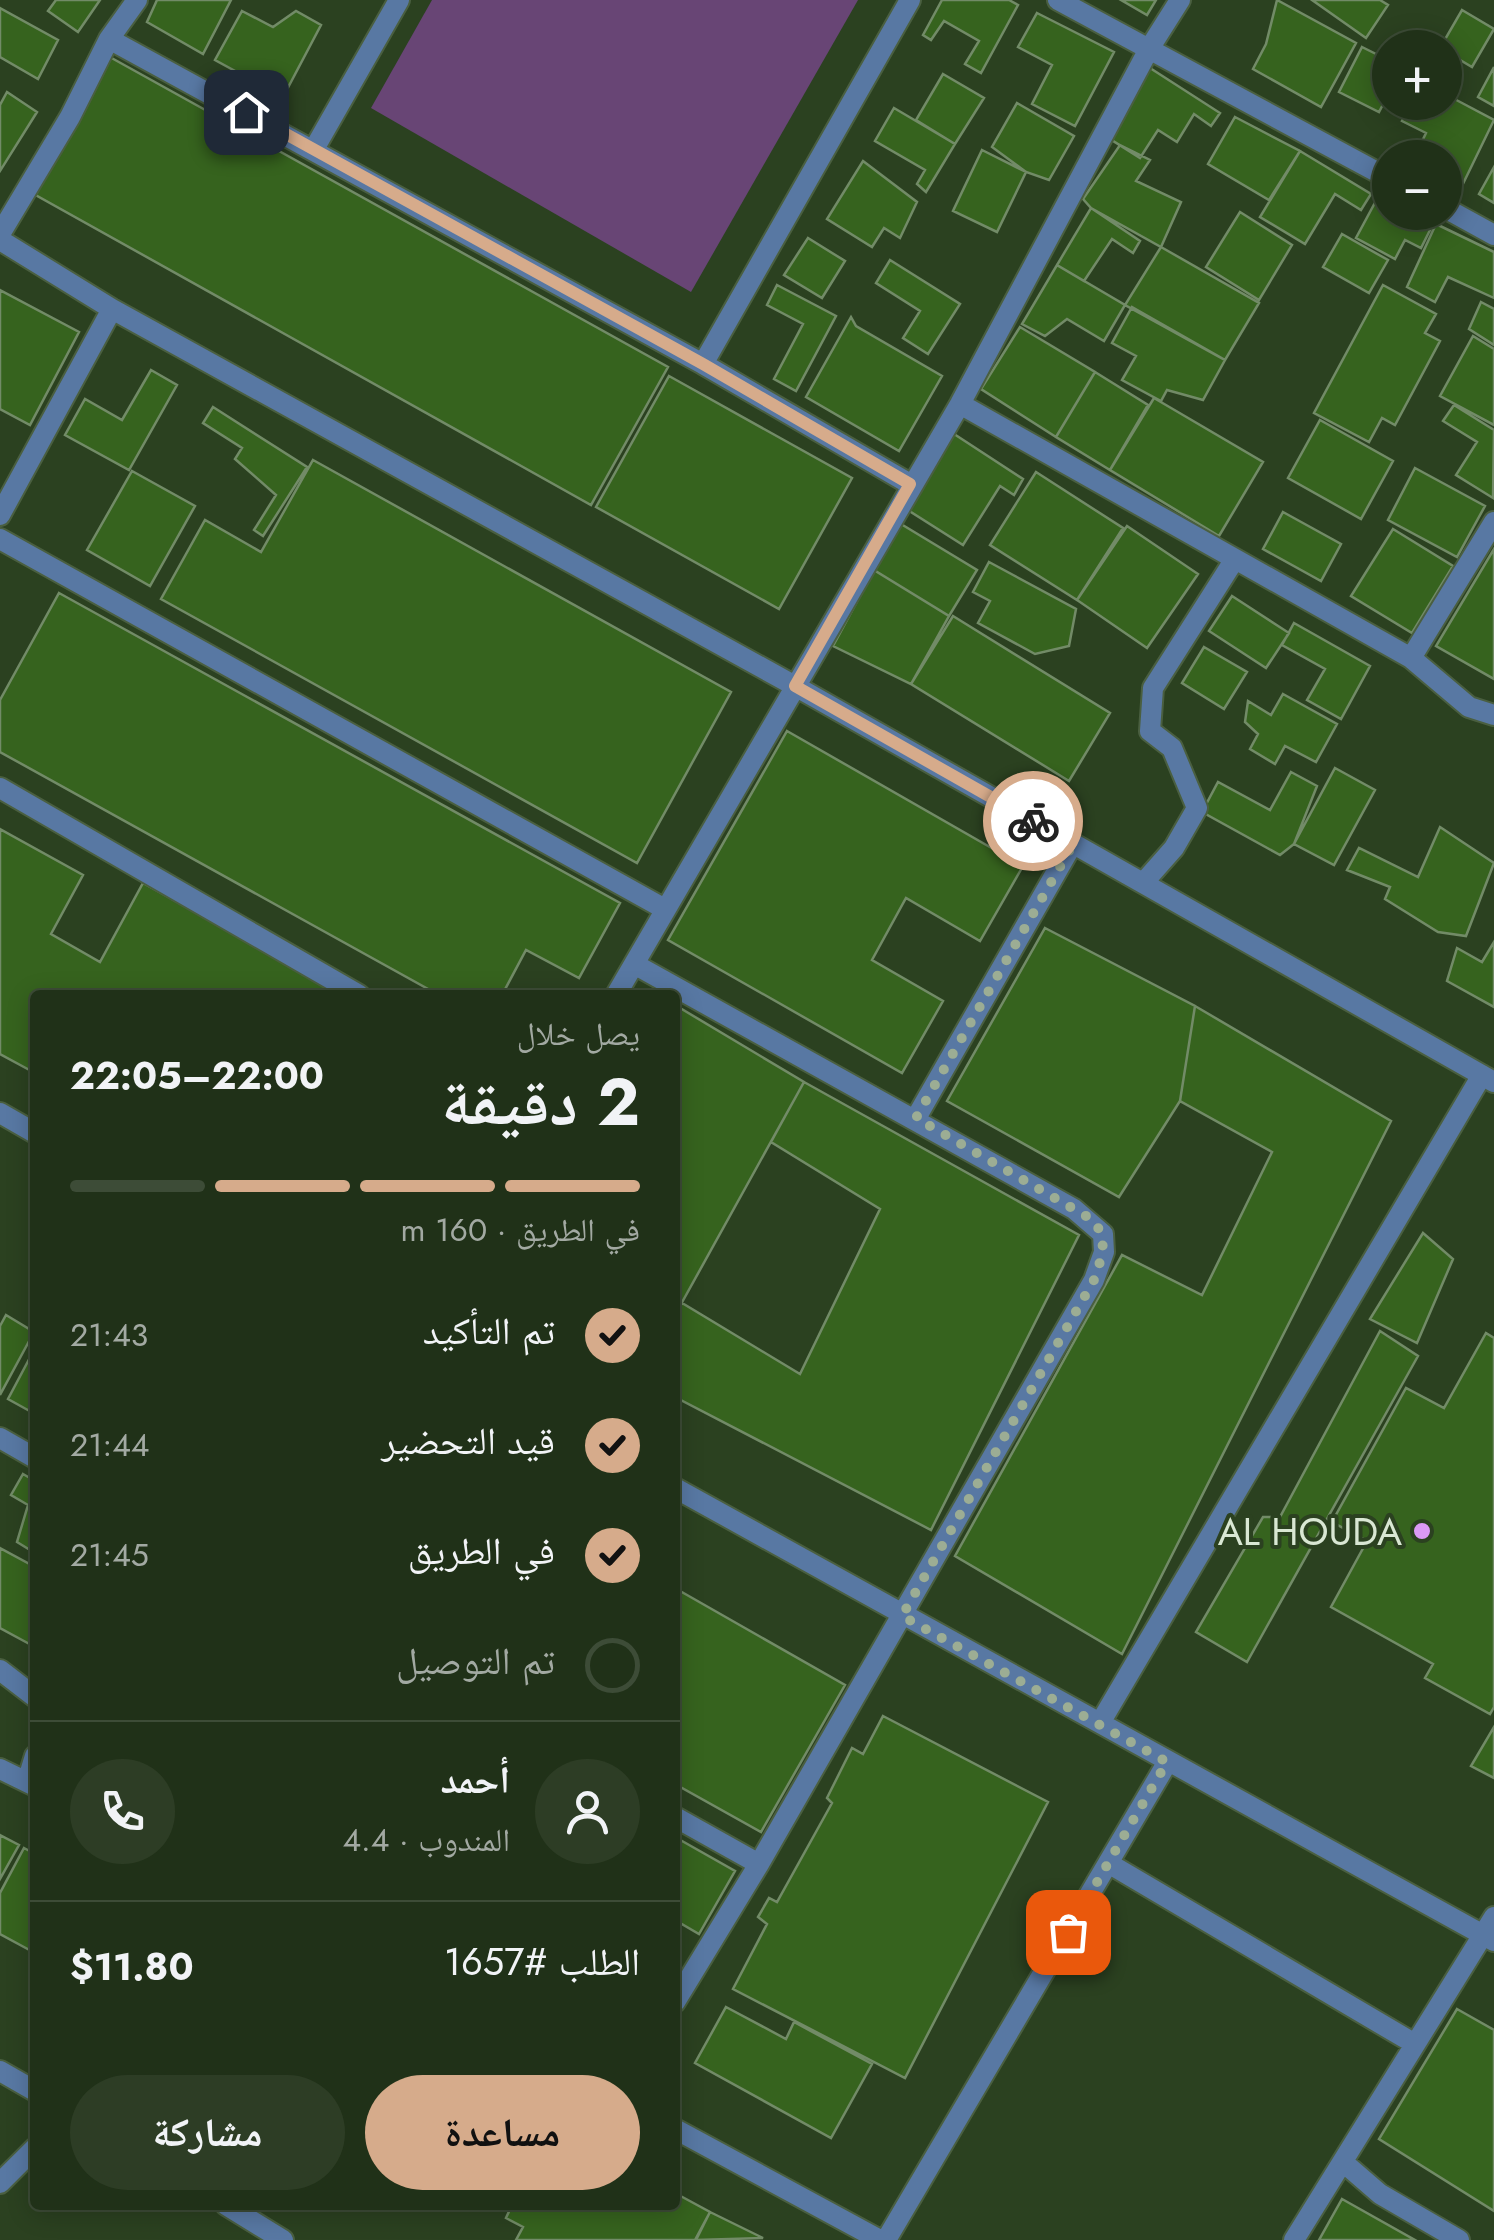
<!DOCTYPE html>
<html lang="ar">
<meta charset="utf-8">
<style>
:root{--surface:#203118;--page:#2d3d25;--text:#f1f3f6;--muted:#a2a9a2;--line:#3d4c37;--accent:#d6ab8b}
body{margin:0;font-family:Jost,"Noto Naskh Arabic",sans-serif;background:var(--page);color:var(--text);direction:rtl;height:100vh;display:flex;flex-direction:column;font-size:38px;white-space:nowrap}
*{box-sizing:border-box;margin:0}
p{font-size:32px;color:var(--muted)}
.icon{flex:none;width:55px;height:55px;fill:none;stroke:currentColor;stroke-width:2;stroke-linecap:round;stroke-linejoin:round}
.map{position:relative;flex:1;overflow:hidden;direction:ltr}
.panel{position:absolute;left:30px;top:990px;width:650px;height:1220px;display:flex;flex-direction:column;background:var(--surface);border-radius:10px;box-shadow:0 5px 25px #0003,0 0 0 2px var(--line);direction:rtl}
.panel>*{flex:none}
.controls{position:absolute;left:1372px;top:30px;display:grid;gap:20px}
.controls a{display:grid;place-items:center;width:90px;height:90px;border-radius:50%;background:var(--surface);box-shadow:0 5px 25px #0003,0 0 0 2px var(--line);font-size:50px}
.pin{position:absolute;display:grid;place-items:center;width:85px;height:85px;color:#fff;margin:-42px;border-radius:20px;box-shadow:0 5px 15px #0006}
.courier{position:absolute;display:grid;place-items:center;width:100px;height:100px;margin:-50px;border:8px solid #d6ab8b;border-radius:50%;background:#fff;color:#222;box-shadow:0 2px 12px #0007}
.headline em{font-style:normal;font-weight:700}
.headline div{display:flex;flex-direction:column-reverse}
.headline{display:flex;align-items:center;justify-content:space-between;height:170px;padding:0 40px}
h1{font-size:65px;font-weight:700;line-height:75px}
.bar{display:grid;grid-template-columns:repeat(4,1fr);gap:15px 10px;align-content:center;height:120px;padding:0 40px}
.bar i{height:12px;border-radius:8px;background:var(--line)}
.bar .current{background:var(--accent)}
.bar p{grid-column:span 4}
.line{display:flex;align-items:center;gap:25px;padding:0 40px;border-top:2px solid var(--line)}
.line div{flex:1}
.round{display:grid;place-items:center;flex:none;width:105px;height:105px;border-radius:52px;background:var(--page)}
ol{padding:0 40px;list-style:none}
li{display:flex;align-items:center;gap:30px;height:110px}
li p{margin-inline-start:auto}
li .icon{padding:10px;border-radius:50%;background:var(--accent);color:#111;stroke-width:4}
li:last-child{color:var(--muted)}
li i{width:55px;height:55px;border:5px solid var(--line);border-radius:50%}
.action{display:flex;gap:20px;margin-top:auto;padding:20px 40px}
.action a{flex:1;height:115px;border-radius:60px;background:var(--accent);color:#111;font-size:40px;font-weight:700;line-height:115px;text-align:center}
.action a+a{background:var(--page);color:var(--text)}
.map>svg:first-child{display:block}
.green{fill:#684575}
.building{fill:#36631e;stroke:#728b67;stroke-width:2.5}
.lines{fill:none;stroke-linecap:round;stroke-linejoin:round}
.minor-casing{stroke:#4a5f40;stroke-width:24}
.tertiary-casing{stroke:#4a5f40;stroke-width:24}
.minor{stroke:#5878a3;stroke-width:20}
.tertiary{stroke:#5878a3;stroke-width:20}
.done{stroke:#9cad94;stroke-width:10;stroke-dasharray:0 18}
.route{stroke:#d6ab8b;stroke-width:12}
.poi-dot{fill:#db99f5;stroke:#2b4120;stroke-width:4}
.labels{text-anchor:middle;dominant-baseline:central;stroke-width:8;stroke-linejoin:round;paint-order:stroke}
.poi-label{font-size:38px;fill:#d9e7d3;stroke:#2b4120;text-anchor:end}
</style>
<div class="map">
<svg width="1494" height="2240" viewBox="0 0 1494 2240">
<rect width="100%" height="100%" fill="#2b4120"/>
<path class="green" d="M432,0H858L691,292L371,108Z"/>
<path class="building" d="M56,0H100L78,32L48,11Z
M157,0H231L203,54L147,22Z
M942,0H1009L1018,5L981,73L965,64L979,41L944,21L931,40L923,35Z
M1121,0H1156L1147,15Z
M1277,0L1356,43L1321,107L1253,69L1266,44Z
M1312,0H1380L1388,5L1366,38Z
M0,8L58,40L38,79L0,57Z
M1462,10L1494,29L1472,67L1440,48Z
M242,11L273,27L296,11L321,25L283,97L215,60Z
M1037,13L1114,52L1075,126L1032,104L1052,65L1018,47Z
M1362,47L1390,61V91L1379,112L1339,92Z
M108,56L668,367L591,505L32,193Z
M1494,67V106L1478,97Z
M1150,68L1220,113L1211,126L1194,114L1177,142L1158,130L1140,158L1107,137Z
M943,74L984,98L955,144L916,120Z
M7,92L37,112L0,171V105Z
M1445,94L1494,120L1459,192L1445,184V158H1414L1426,133L1402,121L1412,102H1445Z
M1017,103L1074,136L1049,180L1026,172L992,147Z
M894,108L955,144L926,192L917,184L925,170L875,141Z
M1235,117L1300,151L1269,200L1208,164Z
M1120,145L1150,160L1136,181L1181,202L1161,247L1091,208L1083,199Z
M982,150L1026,172L997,232L953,211Z
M1300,151L1371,194L1361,210L1335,194L1305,244L1260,217Z
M863,161L917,202L900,238L884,228L872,247L827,219Z
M1494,167V203L1479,194Z
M1377,199L1390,206V212H1402L1431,228L1421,248L1405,240L1395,259L1356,238Z
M1091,208L1140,241L1133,253L1112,239L1084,281L1057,265Z
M1240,212L1292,245L1259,300L1206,267Z
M1436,224L1494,252V298L1448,277L1435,302L1407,287Z
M1342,234L1388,260L1369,293L1323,267Z
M808,238L845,261L822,298L784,275Z
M1161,247L1259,303L1225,360L1125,305Z
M890,260L960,304L928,354L903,338L920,311L876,283Z
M1057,265L1125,305L1104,341L1067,319L1045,336L1022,324Z
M777,285L836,316L796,391L774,379L803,324L767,305Z
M1383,285L1436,314L1425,333L1440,341L1395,425L1382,418L1369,442L1314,413Z
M0,290L79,332L30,425L0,409Z
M1481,302L1494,309V345L1469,329Z
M1132,307L1225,360L1203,400L1167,390L1161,401L1122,380L1136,356L1112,343Z
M851,317L856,326L942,376L899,451L806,397Z
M1020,327L1095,372L1056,437L981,389Z
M1473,336L1494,349V425L1440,396Z
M151,370L177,385L129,470L65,435L85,399L122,420Z
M1095,372L1148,405L1110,470L1056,437Z
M669,376L852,478L779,609L596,507Z
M1154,398L1263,462L1219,536L1110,470Z
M1454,405L1494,430L1493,498L1456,475L1477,442L1443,421Z
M213,407L307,467L263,536L254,530L276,495L235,459L242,448L203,423Z
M1320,420L1393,461L1361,519L1288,478Z
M951,432L1023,479L1014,495L1000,486L963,545L903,507Z
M313,460L731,692L637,863L161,599L205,520L261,552Z
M1415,468L1485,506L1457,557L1388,520Z
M132,471L195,506L150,586L87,550Z
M1036,472L1123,528L1077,600L990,545Z
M1283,512L1341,544L1321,581L1263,549Z
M901,524L977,570L949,616L874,570Z
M1127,526L1198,574L1147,648L1077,600Z
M1393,529L1453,566L1412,633L1351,596Z
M1494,549V679L1436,646Z
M989,562L1076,609L1069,646L1035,654L978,623L990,601L973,592Z
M874,570L949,616L911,684L833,646Z
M59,593L620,903L579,978L526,950L502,995H439L0,752V700Z
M1232,596L1289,633L1266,668L1209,631Z
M953,616L1110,713L1069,781L911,684Z
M1294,623L1370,666L1341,719L1307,700L1325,669L1282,645Z
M1204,647L1247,672L1224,709L1182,683Z
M1283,694L1337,724L1316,762L1285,746L1275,764L1250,749L1258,734L1245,722L1248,701L1271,715Z
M787,731L1023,866L980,941L906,898L872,960L943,1001L902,1073L668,940Z
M1335,768L1375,790L1334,865L1294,844Z
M1291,772L1317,786L1294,844L1280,855L1202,812L1218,782L1270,810Z
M1440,827L1494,863L1466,936L1438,932L1385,899L1390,887L1347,870L1359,848L1418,877Z
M0,829L83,875L51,934L100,962L143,883L346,995H35V1073L0,1054Z
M1045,928L1195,1006L1180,1101L1119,1197L947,1101Z
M1494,942V1007L1447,981L1457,948L1482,962Z
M675,1005L804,1082L675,1315Z
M1195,1006L1391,1121L1122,1654L955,1556L1122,1255L1202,1295L1272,1152L1180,1101Z
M804,1082L1079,1235L931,1530L675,1397V1315L682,1303L800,1374L880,1209L771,1142Z
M1423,1233L1453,1259L1417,1343L1370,1319Z
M6,1315L34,1332L0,1395V1326Z
M1380,1331L1418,1356L1247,1662L1196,1632L1263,1517H1280Z
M1486,1333L1494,1338V1707L1490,1714L1425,1678L1433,1664L1331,1607L1367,1541L1332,1522L1406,1388L1444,1408Z
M34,1350H35V1414L8,1399Z
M23,1474L35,1481V1553L17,1542L28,1505L11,1495Z
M0,1548L35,1567V1647L0,1628Z
M680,1591L845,1685L761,1832L675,1784V1598L678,1600Z
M883,1716L1048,1802L905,2078L733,1989L767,1924L758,1917L769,1898L777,1902L832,1803L827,1798L852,1748L863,1754Z
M1494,1727V1778L1471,1766Z
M0,1835L19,1845L0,1879Z
M675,1837L735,1871L699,1934L675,1920Z
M24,1848L35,1854V1953L0,1934V1893Z
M726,2007L786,2039L794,2022L872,2064L831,2138L695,2063Z
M1457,2009L1494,2030V2211L1379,2139Z
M675,2193L710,2212L695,2240H516L523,2227L506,2218L512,2205H675Z
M1342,2199L1415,2240H1319Z
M710,2212L763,2238L696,2240Z"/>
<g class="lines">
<g class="minor-casing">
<path id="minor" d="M1058,0L1390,179
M109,39L703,364L910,484
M314,149L399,0
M1445,208L1494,235
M0,234L70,117L109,39L137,0
M0,240L112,309L795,686L1494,1082
M703,364L910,0
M960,404L1411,658L1469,707L1494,715
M0,515L112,309
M0,539L663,908
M1411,658L1494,522
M0,788L359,995
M1144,882L1174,848L1197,808L1172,748L1150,731L1153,688L1233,562
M634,964L1074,1209L1103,1234L1104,1252L1094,1280L759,1864L675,2002
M616,995L960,404L1149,49L1180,0
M0,1113L35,1133
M916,1118L1073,843
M0,1438L35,1458
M675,1488L1494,1941
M0,1670L35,1697
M1100,1723L1482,1075
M0,1769L35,1786
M27,1782L35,1756
M675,1817L759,1864
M1108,1863L1415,2044
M675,2129L880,2240
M1343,2162L1380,2194L1459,2240
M0,2183L35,2148
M886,2240L1167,1763
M1294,2240L1494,1917"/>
</g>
<g class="tertiary-casing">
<path id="tertiary" d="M0,2071L35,2091
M226,2205L283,2240"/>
</g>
<use href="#minor" class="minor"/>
<use href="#tertiary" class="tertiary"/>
</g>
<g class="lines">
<path class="done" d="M1033,821L1073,844L916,1118L1093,1220C1109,1241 1102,1256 1094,1280L902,1616L1167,1762L1068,1932"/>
<path class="route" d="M246,112L703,364L910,484L795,686L1033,821"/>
</g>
<circle class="poi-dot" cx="1422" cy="1531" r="10"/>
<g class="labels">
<g class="poi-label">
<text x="1402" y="1531">AL HOUDA</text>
</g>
</g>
</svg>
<div class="controls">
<a>+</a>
<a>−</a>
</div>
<div class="pin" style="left:1068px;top:1932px;background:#ea580c"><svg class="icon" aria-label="bag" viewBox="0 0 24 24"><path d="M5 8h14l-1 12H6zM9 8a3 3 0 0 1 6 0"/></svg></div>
<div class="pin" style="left:246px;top:112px;background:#1f2937"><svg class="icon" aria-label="home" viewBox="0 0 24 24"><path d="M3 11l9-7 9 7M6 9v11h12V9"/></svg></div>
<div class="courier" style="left:1033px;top:821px"><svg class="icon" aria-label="bike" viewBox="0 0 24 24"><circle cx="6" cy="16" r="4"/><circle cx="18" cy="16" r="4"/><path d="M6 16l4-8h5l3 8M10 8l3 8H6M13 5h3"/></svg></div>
<section class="panel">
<div class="headline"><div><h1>2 دقيقة</h1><p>يصل خلال</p></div><em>22:00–22:05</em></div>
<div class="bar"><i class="current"></i><i class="current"></i><i class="current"></i><i></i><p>في الطريق · 160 m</p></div>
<ol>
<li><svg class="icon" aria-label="check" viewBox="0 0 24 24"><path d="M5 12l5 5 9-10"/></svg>تم التأكيد<p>21:43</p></li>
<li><svg class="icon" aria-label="check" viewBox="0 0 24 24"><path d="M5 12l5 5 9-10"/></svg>قيد التحضير<p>21:44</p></li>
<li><svg class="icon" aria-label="check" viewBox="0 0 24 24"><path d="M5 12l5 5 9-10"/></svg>في الطريق<p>21:45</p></li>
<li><i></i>تم التوصيل</li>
</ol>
<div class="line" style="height:180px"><a class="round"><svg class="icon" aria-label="person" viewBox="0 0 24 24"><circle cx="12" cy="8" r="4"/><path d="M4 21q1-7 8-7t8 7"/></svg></a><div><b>أحمد</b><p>المندوب · 4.4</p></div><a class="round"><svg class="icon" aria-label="phone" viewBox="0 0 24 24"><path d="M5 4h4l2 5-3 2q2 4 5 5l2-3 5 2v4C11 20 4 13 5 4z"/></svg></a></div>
<div class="line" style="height:130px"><div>الطلب #1657</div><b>$11.80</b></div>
<div class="action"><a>مساعدة</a><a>مشاركة</a></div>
</section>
</div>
